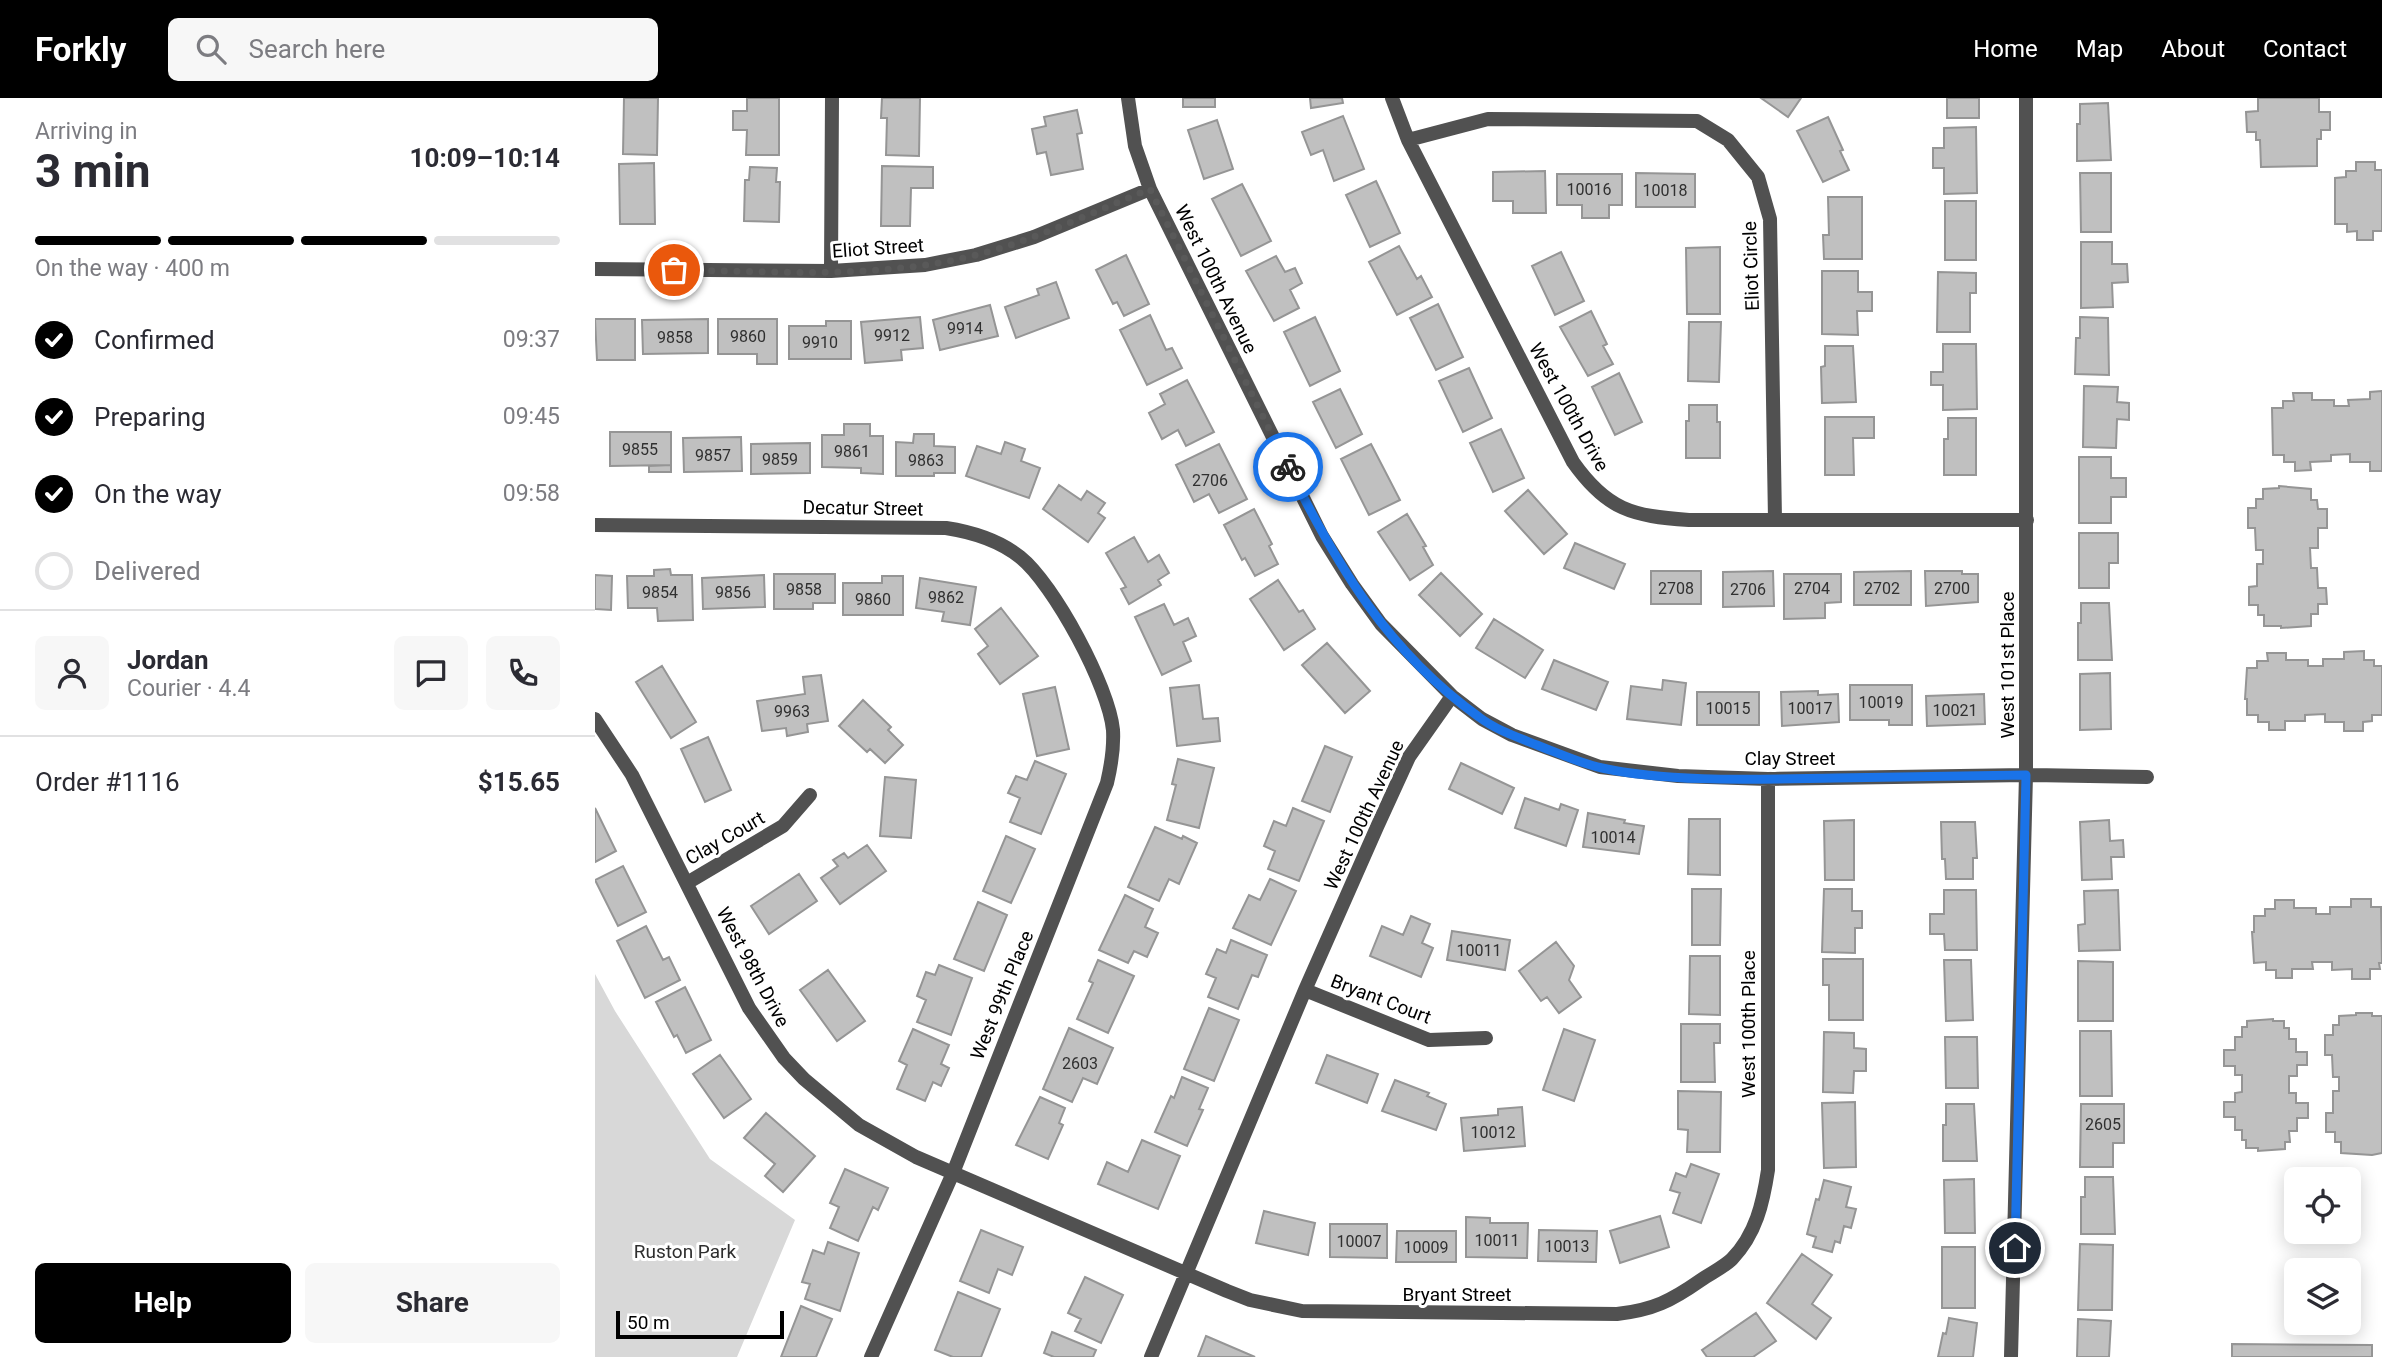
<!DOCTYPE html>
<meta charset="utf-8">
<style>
:root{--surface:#fff;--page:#f7f7f7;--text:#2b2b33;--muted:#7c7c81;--line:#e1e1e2;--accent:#000}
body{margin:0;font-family:Roboto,sans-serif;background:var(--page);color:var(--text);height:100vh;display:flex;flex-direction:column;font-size:26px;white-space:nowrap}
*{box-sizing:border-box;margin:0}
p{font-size:23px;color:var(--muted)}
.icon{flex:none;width:38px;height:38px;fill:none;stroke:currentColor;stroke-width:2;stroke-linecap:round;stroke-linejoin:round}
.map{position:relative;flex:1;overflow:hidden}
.details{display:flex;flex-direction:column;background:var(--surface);width:595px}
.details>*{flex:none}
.fabs{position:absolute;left:1689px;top:1069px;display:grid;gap:14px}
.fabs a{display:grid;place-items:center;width:77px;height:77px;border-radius:10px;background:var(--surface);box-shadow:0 4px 18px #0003;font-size:35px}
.scale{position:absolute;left:21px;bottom:18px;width:168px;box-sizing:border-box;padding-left:7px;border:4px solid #000;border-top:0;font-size:19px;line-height:24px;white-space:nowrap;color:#000;-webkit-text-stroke:5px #fff;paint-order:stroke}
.pin{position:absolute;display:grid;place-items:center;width:60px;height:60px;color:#fff;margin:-30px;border:4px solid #fff;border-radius:50%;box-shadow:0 2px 7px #0007}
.courier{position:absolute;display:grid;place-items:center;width:70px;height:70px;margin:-35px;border:5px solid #1a73e8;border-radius:50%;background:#fff;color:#222;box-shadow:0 2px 9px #0007}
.overview em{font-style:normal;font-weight:700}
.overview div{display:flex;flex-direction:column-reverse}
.overview{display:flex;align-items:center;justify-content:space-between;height:119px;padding:0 35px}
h1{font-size:46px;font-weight:700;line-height:52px}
.bar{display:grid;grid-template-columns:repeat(4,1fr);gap:10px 7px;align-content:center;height:84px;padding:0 35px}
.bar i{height:9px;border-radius:5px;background:var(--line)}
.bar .current{background:var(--accent)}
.bar p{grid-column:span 4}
.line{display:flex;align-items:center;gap:18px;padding:0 35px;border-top:2px solid var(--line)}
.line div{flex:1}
.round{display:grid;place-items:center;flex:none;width:74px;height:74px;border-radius:10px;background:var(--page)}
ol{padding:0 35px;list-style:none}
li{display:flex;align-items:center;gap:21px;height:77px}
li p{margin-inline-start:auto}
li .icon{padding:7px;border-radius:50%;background:var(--accent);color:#fff;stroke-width:4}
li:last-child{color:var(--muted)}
li i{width:38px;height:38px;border:4px solid var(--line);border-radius:50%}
.cta{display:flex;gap:14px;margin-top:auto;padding:14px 35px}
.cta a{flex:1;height:80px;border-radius:10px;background:var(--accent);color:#fff;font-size:28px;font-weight:700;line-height:80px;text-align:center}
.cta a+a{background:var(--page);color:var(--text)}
header{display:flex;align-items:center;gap:42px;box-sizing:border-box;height:98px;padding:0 35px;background:var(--accent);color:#fff}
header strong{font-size:33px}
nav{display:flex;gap:38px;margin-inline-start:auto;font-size:24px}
.search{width:490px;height:63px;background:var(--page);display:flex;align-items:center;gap:18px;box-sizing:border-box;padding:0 24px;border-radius:10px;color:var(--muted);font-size:26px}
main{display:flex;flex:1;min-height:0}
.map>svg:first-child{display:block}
.green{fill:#d8d8d8}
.building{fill:#c0c0c0;stroke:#959595;stroke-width:2}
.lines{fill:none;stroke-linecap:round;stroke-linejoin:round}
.minor{stroke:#515151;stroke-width:14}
.done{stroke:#595959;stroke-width:7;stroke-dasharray:0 12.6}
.route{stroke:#1a73e8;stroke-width:9}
.labels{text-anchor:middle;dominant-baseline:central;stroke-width:6;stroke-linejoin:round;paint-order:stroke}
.number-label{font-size:16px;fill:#303030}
.street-label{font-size:19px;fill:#000;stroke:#fff}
.park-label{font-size:19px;fill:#2f2f2f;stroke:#fff}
</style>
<header>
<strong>Forkly</strong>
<div class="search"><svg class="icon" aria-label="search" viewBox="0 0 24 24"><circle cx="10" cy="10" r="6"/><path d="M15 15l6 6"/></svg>Search here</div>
<nav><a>Home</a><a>Map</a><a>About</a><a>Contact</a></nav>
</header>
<main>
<section class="details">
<div class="overview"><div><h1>3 min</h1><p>Arriving in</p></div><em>10:09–10:14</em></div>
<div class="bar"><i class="current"></i><i class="current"></i><i class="current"></i><i></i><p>On the way · 400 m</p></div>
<ol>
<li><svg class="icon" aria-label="check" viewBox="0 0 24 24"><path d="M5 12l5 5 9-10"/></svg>Confirmed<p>09:37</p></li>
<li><svg class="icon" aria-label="check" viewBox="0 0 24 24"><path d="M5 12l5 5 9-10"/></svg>Preparing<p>09:45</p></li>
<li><svg class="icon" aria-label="check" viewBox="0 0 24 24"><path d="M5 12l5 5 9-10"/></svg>On the way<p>09:58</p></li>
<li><i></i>Delivered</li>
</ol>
<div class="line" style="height:126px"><a class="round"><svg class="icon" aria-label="person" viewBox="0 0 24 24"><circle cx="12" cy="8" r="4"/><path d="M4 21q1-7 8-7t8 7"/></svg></a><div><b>Jordan</b><p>Courier · 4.4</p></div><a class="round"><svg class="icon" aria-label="chat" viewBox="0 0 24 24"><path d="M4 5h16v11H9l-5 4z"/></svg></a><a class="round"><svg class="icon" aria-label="phone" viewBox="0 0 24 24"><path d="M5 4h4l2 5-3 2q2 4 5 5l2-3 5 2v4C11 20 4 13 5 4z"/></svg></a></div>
<div class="line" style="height:91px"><div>Order #1116</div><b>$15.65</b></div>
<div class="cta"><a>Help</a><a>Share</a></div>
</section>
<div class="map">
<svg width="1787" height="1259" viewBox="0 0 1787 1259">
<rect width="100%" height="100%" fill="#fff"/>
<path class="green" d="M0,876L20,913L115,1061L200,1122L142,1259H0Z"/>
<path class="building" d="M29,0H63L62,57L28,56Z
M152,0H184V57H151L152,32H138V13H152Z
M287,0H325L324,58L291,57L292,20H286Z
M588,0H620V9H588Z
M715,0H747L748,5L716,10Z
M1166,0H1206L1193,19Z
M1352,0H1384V20H1352Z
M1663,0H1724V14H1735V32H1726V41H1722V68L1666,69L1665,42H1661V34H1652L1651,14L1663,13Z
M1513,5L1516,62L1482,63V26H1485V6Z
M482,12L487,35L482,36L488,71L456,77L451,54L442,56L437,31L451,28L449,19Z
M748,18L769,71L739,83L728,52L716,57L707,34Z
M1233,19L1248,52L1245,53L1254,72L1228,84L1202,33Z
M622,22L638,71L609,81L593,32Z
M1381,29L1382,95L1349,96V70H1338V50H1349V30Z
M1761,64H1780V72H1787V133H1778V142H1762V133L1752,134V126H1740V80L1751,79V73H1761Z
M59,65L60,126H25L24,66Z
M287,68L338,69V90H316L315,128H286Z
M155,69L182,70L181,84H185L184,124L149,123L150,82H154Z
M950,73L951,115H918V103H898V74Z
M1041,75L1100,76V109H1041Z
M1485,75H1516V134H1486Z
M962,76H1027V107H1014V120H987V107H962Z
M781,83L805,135L775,149L751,97Z
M647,86L676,143L646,158L617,101Z
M1233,99H1267V161H1229L1228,137H1234Z
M1350,103H1381V162H1350Z
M1486,144H1517V166H1532L1533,184L1517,185L1518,209L1486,210Z
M804,148L822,181L826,178L837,199L802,217L774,164Z
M1125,149V216H1092L1091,150Z
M966,154L989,203L960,217L937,168Z
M531,157L554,206L529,218L522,204L518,206L501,172Z
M681,158L690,174L700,170L707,185L695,192L704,210L679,223L651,173Z
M1227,173H1263V194H1277V213H1262L1263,237L1227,236Z
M1343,174L1381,175V195H1375V234H1342Z
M461,184L474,220L421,240L410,209L444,197L442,191Z
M843,206L868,259L841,272L815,220Z
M395,207L403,238L345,252L338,222Z
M996,213L1012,246L1008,248L1018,266L993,278L965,229Z
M555,217L571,252L577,250L587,270L552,287L525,232Z
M325,219L328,250L306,252L307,262L270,265L266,224Z
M720,219L745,273L715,288L689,234Z
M1485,219L1513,220L1514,277L1480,276L1481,240H1485Z
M0,221H40V262H2Z
M113,221V255L48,256L47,222Z
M123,221H182V266H162V256H123Z
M231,223H256V261H194V228H231Z
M1094,224H1126L1124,284L1093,283Z
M1348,246H1381L1382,311L1348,312V287H1336V274H1348Z
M1230,248H1258L1261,304L1227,305L1226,269L1230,268Z
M874,270L897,320L868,334L844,283Z
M1024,275L1047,324L1020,337L997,289Z
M592,282L619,334L591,348L583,332L567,341L554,315L570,306L565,296Z
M1489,288L1523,289L1522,304L1534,305V322L1522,321L1521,350L1488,349Z
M745,291L767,336L741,350L718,304Z
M1787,293V373H1775V364H1755V356L1736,357V363L1715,364L1716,372L1700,373V364H1689V357H1678L1677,310H1688V303H1699L1698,295H1717V302H1739V308H1754L1753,302L1775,301V294Z
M1094,307H1122V324H1125V360H1091V323H1094Z
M1230,319H1279V340H1258L1259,377H1230Z
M1353,320H1381V377H1349V341H1353Z
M249,326H275V338H288V376L266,375V370L227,369V337H249Z
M906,331L929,380L898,394L875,345Z
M15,334H76V367L15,368Z
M319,336H339V348L360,349V375H339V378H301V344L318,345Z
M146,339L147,373L89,374L88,340Z
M410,344L430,351L426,363L445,370L434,400L371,378L382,348L406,356Z
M215,345V375L156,376V346Z
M624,346L652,401L624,415L614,396L599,404L581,367Z
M776,346L805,402L774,417L746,361Z
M1484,359H1516V380H1531V399H1516V425H1484Z
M76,367V374H54V368Z
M464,387L486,402L492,393L510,405L503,415L510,420L493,444L448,411Z
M1684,388L1716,391V402H1722L1723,411H1732V430H1723V450H1715L1716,470H1722L1723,490H1731L1732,506H1723V516H1716V528L1686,530V528H1669V517H1663V507H1654V489L1662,488V466H1668V452H1661L1660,430H1653V410H1661V401H1668V391L1684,390Z
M933,392L972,436L949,456L910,413Z
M659,411L677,446L674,448L683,466L660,478L650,460L647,462L629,427Z
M812,416L831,448L828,449L838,467L815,482L783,434Z
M1484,435H1523V465H1514V490H1484Z
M539,439L553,464L564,457L574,475L563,482L566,487L534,506L526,491L531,489L511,455Z
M980,445L1030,466L1019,491L969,470Z
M75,471L76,477H97L98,522L63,523L62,510H33L32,478H59V472Z
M1056,473H1106V506H1056Z
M1178,473L1179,508L1128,509V474Z
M1316,473V507H1259V474Z
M1330,473H1367V476H1383V504L1331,508Z
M846,475L887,516L865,538L824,497Z
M179,476H240V505H218V511H179Z
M1189,476H1246V504L1230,505V520L1189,521Z
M0,477L17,478L16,512L0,511Z
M169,477L170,509L108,511L107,480Z
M287,478H308V517H248V485H287Z
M325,480L381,489L375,527L347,523L349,514L321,510Z
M683,482L704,514L708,512L720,531L689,552L655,501Z
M1486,505H1514L1517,562H1483V525H1486Z
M569,506L579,527L593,520L601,538L588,544L596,563L567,577L540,519Z
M406,510L443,558L405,586L383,556L393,548L380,531Z
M899,521L948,552L930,580L881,550Z
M732,545L775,593L750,615L707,567Z
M1769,553V562H1779V568H1787V617H1777V623L1768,624V633H1749V624H1730V616L1710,617V623H1690V632H1674V624H1663V617H1652V601H1650L1652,570H1662V563H1673L1672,555H1691V562H1713V568H1728V561H1749V554Z
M959,562L1013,584L1001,612L947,591Z
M67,568L101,624L76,640L41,584Z
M1515,575L1516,631L1485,632V576Z
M226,577L233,623L212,626L213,634L192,638L191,630L167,633L162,603L210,596L208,579Z
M1068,582L1091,585L1086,627L1032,621L1036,588L1067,592Z
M604,587L608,621L623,620L625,643L582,648L575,590Z
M1255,587H1317V627H1294V622H1255Z
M460,589L474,651L442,658L428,596Z
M1223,593V597L1243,596L1244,624L1187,628L1186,594Z
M1102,594H1164V627H1102Z
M1389,596L1390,626L1332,628L1331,598Z
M268,602L296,629L293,632L308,647L290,665L275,651L272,654L244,628Z
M113,639L136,692L110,704L86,651Z
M730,648L757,659L735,714L707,703Z
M583,661L619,670L604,730L572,722L581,687L577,686Z
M440,663L471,676L446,736L415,724L425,700L413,695L421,678L432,682Z
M866,665L919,690L907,716L854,691Z
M290,679L321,682L316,740L285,738Z
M930,700L964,712L966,706L983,712L971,748L920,730Z
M0,710L21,753L0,764Z
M698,710L729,723L704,783L673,771L680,753L669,748L679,723L691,728Z
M993,715L1030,722L1029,725L1049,728L1044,756L988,749Z
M1094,721H1125V777L1093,776Z
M1259,722V782H1230L1229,723Z
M1514,722L1515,743L1528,742L1529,759H1516L1517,781L1487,782L1485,724Z
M1346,724H1380L1382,760H1378V781H1351L1350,761H1347Z
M560,729L587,741L588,738L602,745L584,786L574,781L564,803L533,789Z
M411,738L440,751L416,805L388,793Z
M272,747L291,773L245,806L226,780L243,768L238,762L249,755L253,760Z
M28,768L51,814L23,828L0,782Z
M204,776L222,803L174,836L156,808Z
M675,781L701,793L676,847L638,830L654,797L665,802Z
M1097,791H1126L1125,847H1097Z
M1229,791H1257V813H1267V830H1260V855L1227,854Z
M1349,792H1381L1382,852H1350L1349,836H1335V816H1349Z
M1523,792L1525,852L1484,853L1483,827L1490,826L1489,793Z
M530,797L558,811L550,829L563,835L552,859L539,853L533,865L504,852Z
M1756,801H1776V809H1786L1787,865H1784L1785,871H1775V881H1757V871L1737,872V864H1717L1718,871H1697V880H1681V872H1671V864L1659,865L1657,834H1659V818H1670V811H1680V802H1699V810H1721V816H1735V809H1756Z
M383,804L412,817L389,873L359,861Z
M816,818L835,826L827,845L838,850L826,879L775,858L787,828L808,837Z
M51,828L68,862L74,859L85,882L50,900L22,843Z
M857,833L915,842L910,872L852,862Z
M636,842L672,857L663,879L657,877L643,911L613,899L621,880L611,876L622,851L631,855Z
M961,844L979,868L974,882L986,899L964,915L952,899L946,903L924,873Z
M1095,858H1125V917L1094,916Z
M1228,861H1268V922H1234V887H1228Z
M503,862L539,878L513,935L482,921L498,885L494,883Z
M1349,862H1376L1378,922L1351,923Z
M1483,863L1518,864V923H1483Z
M344,867L377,880L356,937L322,924L331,902L322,898L331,874L340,877Z
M233,872L270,923L242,943L205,892Z
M90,889L116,942L91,955L82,937L79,939L61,904Z
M614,910L644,922L619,983L589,971Z
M1761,915H1777V918H1787V1055L1777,1057L1746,1055V1044H1740V1034H1731V1015H1738V993H1744V979H1738L1737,957H1730V937H1738V927H1744V918L1761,917Z
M1678,921V923H1689V930H1694V941H1701V954H1712V967H1702V978H1694V995H1701V1005H1713V1020H1702V1033H1694L1695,1044H1690V1051L1663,1053V1050H1651V1042H1647V1032H1640V1019H1629V1004H1640V995L1647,994V977H1640V968H1629V952H1640V939H1647V929H1652V923Z
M1086,926H1125V945H1119L1120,984H1086Z
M474,930L518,950L502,986L488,980L477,1004L448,991Z
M318,931L354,947L346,966L354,970L346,988L338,984L330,1003L302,991L312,967L304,963Z
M969,931L1000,942L979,1003L948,992Z
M1485,933H1516L1517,998H1485Z
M1229,934L1259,935V950L1271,951V973H1259L1258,995L1228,994Z
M1350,939H1382L1383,990H1351Z
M125,957L156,1001L129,1020L98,976Z
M732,957L783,976L772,1005L721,985Z
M587,979L613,990L604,1011L608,1012L592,1048L560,1034L576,998L579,1000Z
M800,982L834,995L832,998L851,1006L841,1032L787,1013Z
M1083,993L1126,994L1125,1054H1092L1093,1032L1083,1031Z
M445,999L470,1010L464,1025L468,1027L453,1061L421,1047Z
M1260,1004L1261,1069L1229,1070L1227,1005Z
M1351,1006H1379L1382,1063H1348V1027H1351Z
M1486,1006H1529V1045H1518V1069H1485Z
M927,1009L930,1048L869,1053L866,1020L903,1017V1011Z
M171,1015L220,1058L188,1094L170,1078L180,1066L149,1040Z
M547,1042L585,1058L563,1111L503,1086L512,1064L533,1074Z
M1096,1066L1124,1076L1106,1125L1078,1115L1085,1095L1075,1092L1081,1075L1091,1079Z
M250,1071L293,1090L283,1112L278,1109L263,1143L235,1130L244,1109L235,1105Z
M1490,1079H1518L1520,1136H1486V1099H1490Z
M1379,1081L1380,1135H1350L1349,1082Z
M1229,1082L1256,1089L1251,1109L1261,1111L1256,1130L1249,1128L1245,1145L1240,1143L1237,1154L1218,1149L1221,1139L1212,1136L1221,1101L1224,1102Z
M669,1113L720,1125L713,1157L661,1145Z
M1065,1118L1074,1149L1025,1165L1015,1133Z
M871,1119L895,1120V1125H933L932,1160L871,1159Z
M735,1126H792V1160L735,1159Z
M386,1132L428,1149L417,1177L403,1171L394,1195L365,1183Z
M944,1132L1002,1133L1001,1164L943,1163Z
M802,1133H861V1164H801Z
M233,1144L264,1155L245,1213L210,1201L215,1186L207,1184L218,1152L229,1156Z
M1485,1146L1518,1147L1517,1212H1483Z
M1347,1149H1380V1210H1347Z
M1207,1156L1237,1177L1217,1206L1236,1220L1221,1241L1172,1205Z
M490,1179L528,1197L506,1245L480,1233L486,1221L473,1215Z
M363,1194L405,1211L386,1259H358L340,1252Z
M206,1208L237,1221L221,1259H186Z
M1161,1215L1181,1243L1158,1259H1112L1107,1252Z
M1354,1220L1382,1225L1378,1259H1343L1348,1235L1351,1236Z
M1483,1221L1516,1223L1514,1259H1482Z
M457,1234L501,1252L498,1259H459L449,1255Z
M611,1238L660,1259H603Z
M1637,1246L1777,1247V1259H1637Z"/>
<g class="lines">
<path class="minor" d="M533,0L540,48L555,91L727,438L757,486L786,526L857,598L887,621L917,637L1005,669L1083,678L1173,681L1431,677L1552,679
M797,0L813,42L978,364C1012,412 1037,418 1094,422H1432
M813,42L893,21L1102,23L1133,42L1163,79L1175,121L1180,422
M0,171L236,173L330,167L381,157L439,139L555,91
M236,173L237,0
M0,427L351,430C377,434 405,443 425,459C459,486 514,589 518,632C519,650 516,668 512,685L358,1075L276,1259
M0,621L37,677L154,910L189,960L209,981L264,1027L321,1059L632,1193L655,1202L707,1213L1022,1216C1058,1212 1076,1203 1106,1182C1116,1175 1129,1169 1137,1161C1161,1136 1168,1105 1173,1072V681
M92,785L188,728L215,697
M710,892L834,942L891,940
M556,1259L710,892L782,729L814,659L857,598
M1416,1259L1431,677V0"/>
</g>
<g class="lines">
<path class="done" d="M79,172C179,173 283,182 381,157C441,142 498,114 555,91L693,369"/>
<path class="route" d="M693,369C743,469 792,553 884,619C901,632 922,639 942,647C963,655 984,665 1007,670C1076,685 1168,681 1240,680C1303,679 1367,678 1431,677L1420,1150"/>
</g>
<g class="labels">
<g class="number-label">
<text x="994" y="91">10016</text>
<text x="1070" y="92">10018</text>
<text x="370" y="230">9914</text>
<text x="297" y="237">9912</text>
<text x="153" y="238">9860</text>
<text x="80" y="239">9858</text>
<text x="225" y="244">9910</text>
<text x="45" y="351">9855</text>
<text x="257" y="353">9861</text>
<text x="118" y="357">9857</text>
<text x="185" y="361">9859</text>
<text x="331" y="362">9863</text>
<text x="615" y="382">2706</text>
<text x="1081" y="490">2708</text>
<text x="1217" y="490">2704</text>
<text x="1287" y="490">2702</text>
<text x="1357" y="490">2700</text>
<text x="209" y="491">9858</text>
<text x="1153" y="491">2706</text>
<text x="65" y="494">9854</text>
<text x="138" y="494">9856</text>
<text x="351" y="499">9862</text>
<text x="278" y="501">9860</text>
<text x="1286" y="604">10019</text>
<text x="1133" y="610">10015</text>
<text x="1215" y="610">10017</text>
<text x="1360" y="612">10021</text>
<text x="197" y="613">9963</text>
<text x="1018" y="739">10014</text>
<text x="884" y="852">10011</text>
<text x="485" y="965">2603</text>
<text x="1508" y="1026">2605</text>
<text x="898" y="1034">10012</text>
<text x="902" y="1142">10011</text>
<text x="764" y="1143">10007</text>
<text x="972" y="1148">10013</text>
<text x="831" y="1149">10009</text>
</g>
<g class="street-label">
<text transform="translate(283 150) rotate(-4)">Eliot Street</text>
<text transform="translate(1156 168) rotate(-92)">Eliot Circle</text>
<text transform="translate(621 181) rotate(64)">West 100th Avenue</text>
<text transform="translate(974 309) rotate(61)">West 100th Drive</text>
<text transform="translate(268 410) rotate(1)">Decatur Street</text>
<text transform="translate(1412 567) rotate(-90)">West 101st Place</text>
<text x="1195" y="660">Clay Street</text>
<text transform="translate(769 717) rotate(-65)">West 100th Avenue</text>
<text transform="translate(130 740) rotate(-30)">Clay Court</text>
<text transform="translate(158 869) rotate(62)">West 98th Drive</text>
<text transform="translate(407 897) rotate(-68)">West 99th Place</text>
<text transform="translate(786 901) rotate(21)">Bryant Court</text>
<text transform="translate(1153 926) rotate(-90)">West 100th Place</text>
<text x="862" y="1196">Bryant Street</text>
</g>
<g class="park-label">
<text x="90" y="1153">Ruston Park</text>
</g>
</g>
</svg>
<div class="fabs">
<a><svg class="icon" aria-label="locate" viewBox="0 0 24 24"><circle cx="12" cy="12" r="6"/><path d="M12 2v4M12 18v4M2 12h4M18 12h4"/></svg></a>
<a><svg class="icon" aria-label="layers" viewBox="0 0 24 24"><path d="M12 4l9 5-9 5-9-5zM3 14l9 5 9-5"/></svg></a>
</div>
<div class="scale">50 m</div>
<div class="pin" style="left:79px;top:172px;background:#ea580c"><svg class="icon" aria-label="bag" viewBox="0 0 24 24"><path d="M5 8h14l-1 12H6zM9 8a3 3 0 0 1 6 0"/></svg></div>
<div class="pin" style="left:1420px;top:1150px;background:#1f2937"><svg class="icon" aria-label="home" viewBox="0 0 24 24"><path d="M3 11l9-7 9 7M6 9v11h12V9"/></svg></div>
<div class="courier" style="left:693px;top:369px"><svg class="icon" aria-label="bike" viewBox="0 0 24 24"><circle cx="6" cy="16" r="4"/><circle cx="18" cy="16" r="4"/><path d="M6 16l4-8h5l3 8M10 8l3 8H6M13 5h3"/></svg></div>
</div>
</main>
